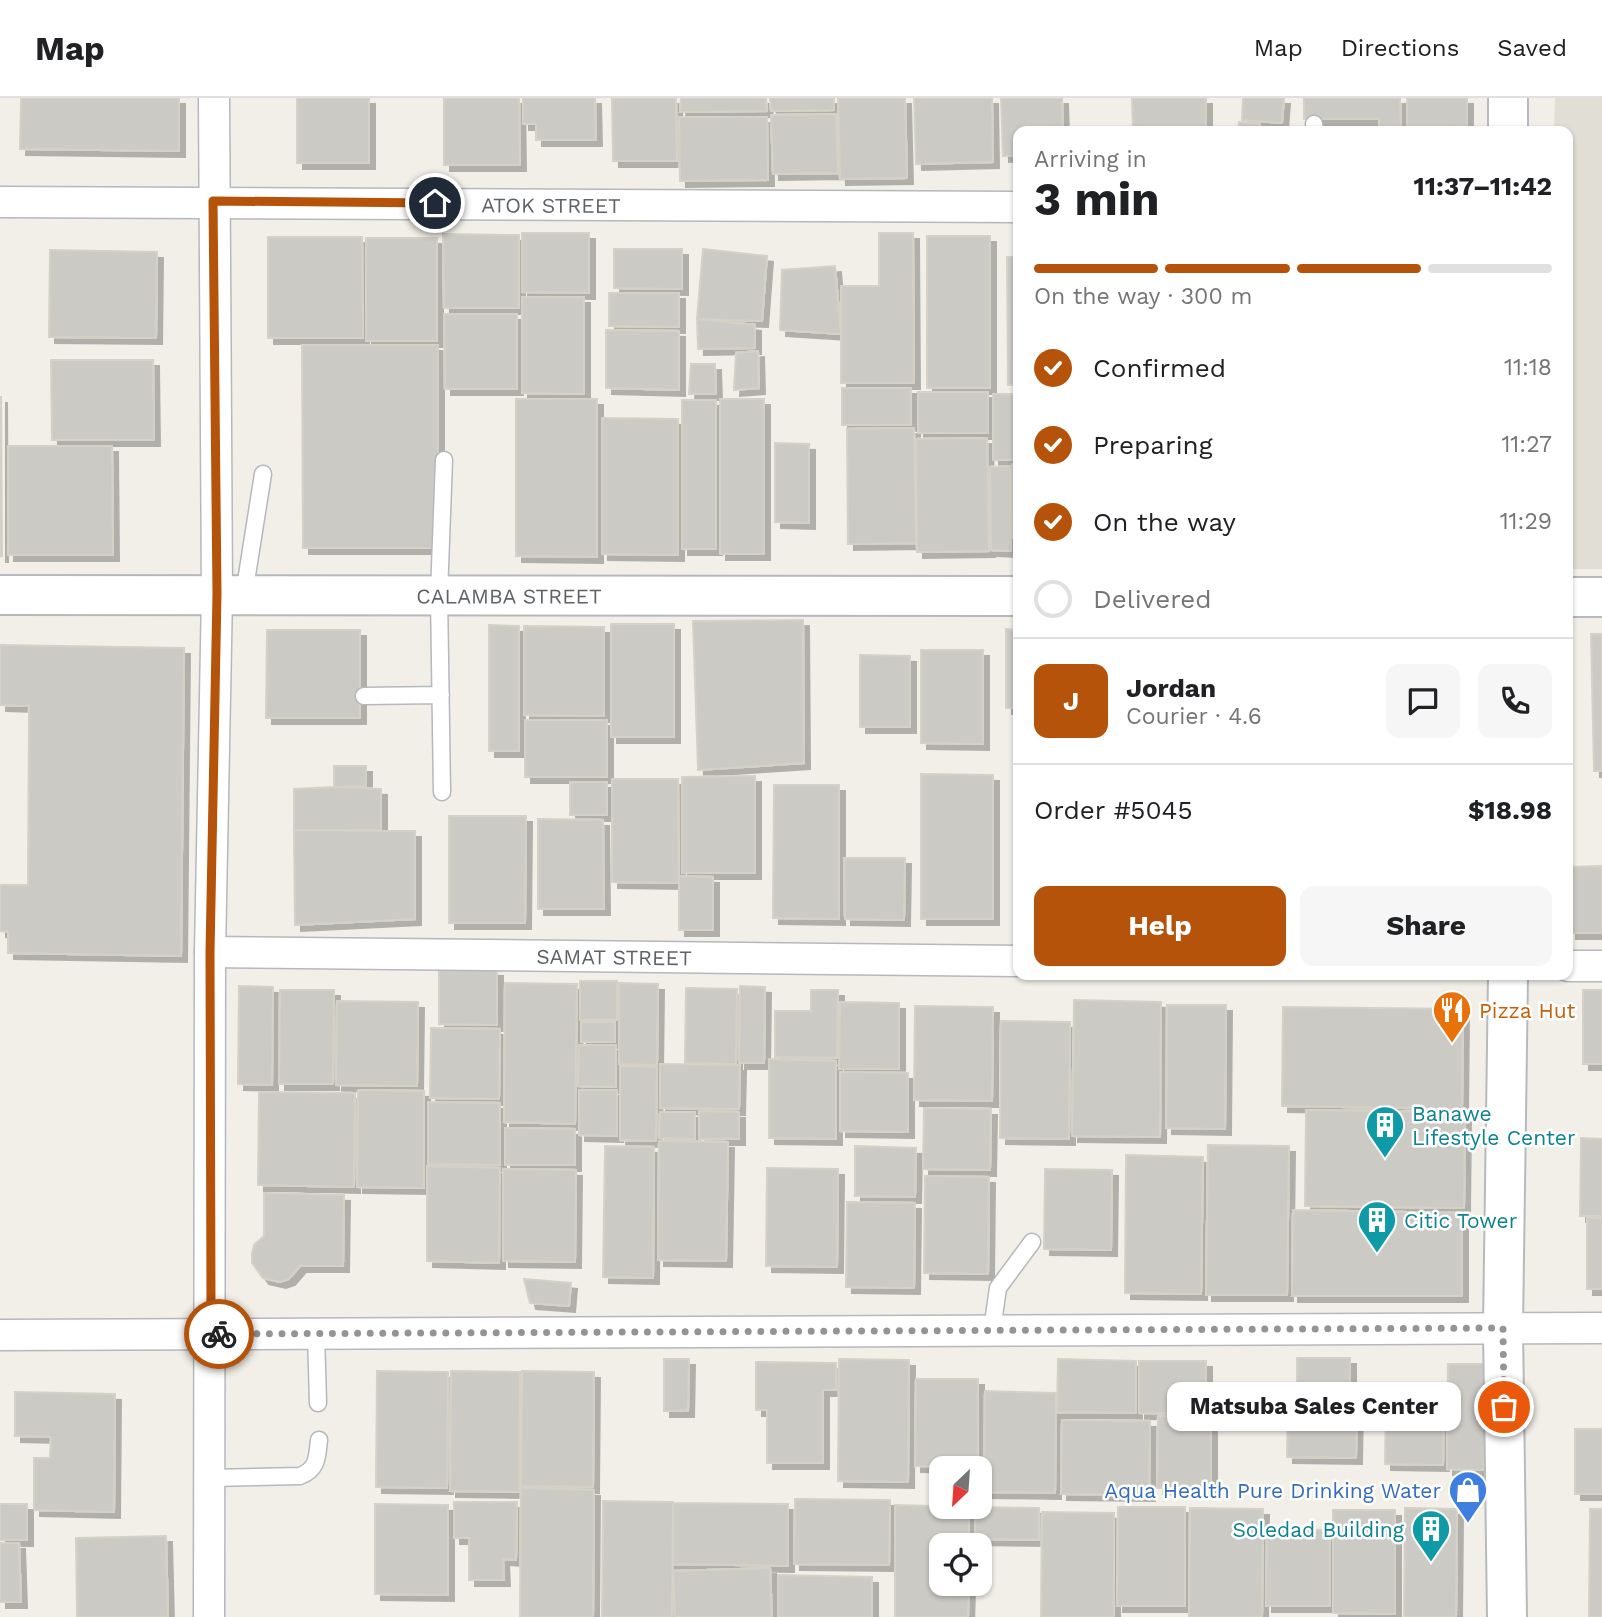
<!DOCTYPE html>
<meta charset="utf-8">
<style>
:root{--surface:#fff;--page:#f6f6f6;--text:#202124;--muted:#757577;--line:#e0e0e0;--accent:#b45309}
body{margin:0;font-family:"Work Sans",sans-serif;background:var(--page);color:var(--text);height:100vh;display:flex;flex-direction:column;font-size:26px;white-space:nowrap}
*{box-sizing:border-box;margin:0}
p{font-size:23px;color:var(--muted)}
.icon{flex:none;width:38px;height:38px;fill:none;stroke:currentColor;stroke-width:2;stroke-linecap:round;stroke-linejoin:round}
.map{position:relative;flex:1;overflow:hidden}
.panel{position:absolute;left:1013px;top:28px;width:560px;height:854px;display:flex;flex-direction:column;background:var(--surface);border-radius:14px;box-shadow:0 2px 5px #0004}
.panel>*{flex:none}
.needle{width:46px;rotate:205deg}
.buttons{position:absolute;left:929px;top:1358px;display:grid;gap:14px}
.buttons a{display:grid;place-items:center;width:63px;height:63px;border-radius:14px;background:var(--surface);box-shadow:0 2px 5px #0004;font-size:35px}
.pin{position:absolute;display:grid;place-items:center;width:60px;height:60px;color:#fff;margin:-30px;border:4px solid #fff;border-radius:50%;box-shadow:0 2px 7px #0007}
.courier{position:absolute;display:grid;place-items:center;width:70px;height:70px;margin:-35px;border:5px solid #b45309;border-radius:50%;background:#fff;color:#222;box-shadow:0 2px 9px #0007}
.bubble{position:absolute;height:49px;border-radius:14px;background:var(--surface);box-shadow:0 2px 5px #0004;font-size:23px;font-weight:700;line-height:49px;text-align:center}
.overview em{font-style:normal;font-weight:700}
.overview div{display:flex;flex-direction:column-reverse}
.overview{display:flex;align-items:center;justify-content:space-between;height:119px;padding:0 21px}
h1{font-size:46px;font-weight:700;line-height:52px}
.bar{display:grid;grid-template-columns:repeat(4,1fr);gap:10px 7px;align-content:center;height:84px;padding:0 21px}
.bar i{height:9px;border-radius:5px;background:var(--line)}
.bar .selected{background:var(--accent)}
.bar p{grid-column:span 4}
.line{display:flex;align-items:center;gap:18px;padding:0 21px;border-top:2px solid var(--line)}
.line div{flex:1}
.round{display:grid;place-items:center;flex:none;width:74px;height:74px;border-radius:14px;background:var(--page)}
ol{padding:0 21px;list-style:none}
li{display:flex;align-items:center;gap:21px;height:77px}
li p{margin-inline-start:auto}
li .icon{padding:7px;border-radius:50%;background:var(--accent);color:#fff;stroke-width:4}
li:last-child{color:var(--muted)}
li i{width:38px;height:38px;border:4px solid var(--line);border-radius:50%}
.primary-button{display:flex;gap:14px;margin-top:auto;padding:14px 21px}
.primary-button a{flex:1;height:80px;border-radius:14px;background:var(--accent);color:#fff;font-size:28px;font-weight:700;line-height:80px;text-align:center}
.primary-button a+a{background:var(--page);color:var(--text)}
header{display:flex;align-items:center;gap:42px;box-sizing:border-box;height:98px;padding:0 35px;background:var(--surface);border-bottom:2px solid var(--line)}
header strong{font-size:33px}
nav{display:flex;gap:38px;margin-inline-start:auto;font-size:24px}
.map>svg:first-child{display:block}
.education{fill:#e1ded6}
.building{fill:#cccac5;stroke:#d6d1c6;stroke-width:2;filter:url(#shadow)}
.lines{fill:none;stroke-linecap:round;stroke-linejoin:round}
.service-casing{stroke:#b5b8bc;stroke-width:19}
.minor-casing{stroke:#b5b8bc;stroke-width:33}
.tertiary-casing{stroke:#b5b8bc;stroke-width:42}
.secondary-casing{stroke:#b6babf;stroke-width:42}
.service{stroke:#fff;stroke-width:16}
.minor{stroke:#fff;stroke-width:30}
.tertiary{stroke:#fff;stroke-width:38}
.secondary{stroke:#fff;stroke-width:38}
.done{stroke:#929495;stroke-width:7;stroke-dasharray:0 12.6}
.route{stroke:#b45309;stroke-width:9}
.labels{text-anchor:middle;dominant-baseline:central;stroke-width:5;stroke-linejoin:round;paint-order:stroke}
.street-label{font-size:21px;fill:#5f6368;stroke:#fff}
.food-label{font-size:21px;fill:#c56008;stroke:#fff;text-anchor:start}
.culture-label{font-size:21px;fill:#0d838f;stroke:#fff;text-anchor:start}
.shop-label{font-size:21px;fill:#366cbe;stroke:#fff;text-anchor:end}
</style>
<header>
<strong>Map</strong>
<nav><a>Map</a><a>Directions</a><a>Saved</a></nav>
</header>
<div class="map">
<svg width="1602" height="1519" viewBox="0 0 1602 1519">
<defs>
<filter id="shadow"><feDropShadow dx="6" dy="6" stdDeviation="0" flood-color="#0004"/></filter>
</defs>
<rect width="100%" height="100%" fill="#f1efe8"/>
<path class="education" d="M1555,0H1602V471H1568V33H1554Z"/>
<path class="building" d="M21,0H179V53L20,51Z
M297,0H369V65H297Z
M444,0H519L520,67H444Z
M523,0H595L596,42H536V26H523Z
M612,0H676L677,63H613Z
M681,0H766L767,13L680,14Z
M770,0H834V12L771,13Z
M838,0H905L907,80L840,81Z
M914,0H992L993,64L916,66Z
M1001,0H1062L1063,33H1018V57L1003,58Z
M1132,0H1206V33H1133Z
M1243,0H1284L1282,25L1242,22Z
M1304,0H1400L1401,33H1379V21H1304Z
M1407,0H1467V33H1407Z
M836,16L838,75L773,76L771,17Z
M679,19H767L768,82L680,83Z
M1239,24L1260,26V33H1238Z
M522,135H589V195L522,194Z
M879,135H913L914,285H841V188H879Z
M443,136L519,137V210H444Z
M927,138H990V290H927Z
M268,139H362L363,240H268Z
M366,140H437V243H366Z
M614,151H682V191L614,190Z
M703,151L767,158L762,223L697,221Z
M50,152L157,154L156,240L49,239Z
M1007,159H1018V287H1008Z
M835,168L841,236L780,232L782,172Z
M609,195H679V229L609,228Z
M522,199H584V296L522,295Z
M444,216H517V291H445Z
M697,221L755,227V250L698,251Z
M606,232L679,233V292L606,290Z
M302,247H438V450H303Z
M758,253L759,290L734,292L736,255Z
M51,262H153L154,342H52Z
M691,266H715L716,296H689Z
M842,290H911V327H842Z
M918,294H988V335H918Z
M993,296H1018V362H993Z
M0,299H1L2,458H0Z
M516,301H597V459L516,458Z
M720,301H764V456H720Z
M682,302H716V451H682Z
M602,320L678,321V457L602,456Z
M914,330L916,445L848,446L847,331Z
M987,340L989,453L917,454L916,341Z
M775,345L809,346V425L775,424Z
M8,348H112L113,457H8Z
M1012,366H1018V440H1012Z
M1010,368L1011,453L991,452L990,369Z
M803,522L804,665L698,672L693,523Z
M611,526H674V639H611Z
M489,527L519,528V653H489Z
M524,528L604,529V618L524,617Z
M1006,531L1018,532V610H1006Z
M267,532H360V620H266Z
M1591,536H1602V673H1594Z
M0,547L184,550L181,858L8,855V834L0,833V787H28L29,608L0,607Z
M921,552H983V646L921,645Z
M860,557L910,558V629H860Z
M525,622H607V679H525Z
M334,668H366V688L334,689Z
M921,676L993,677V821H921Z
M755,678V775H682V679Z
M612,681H678L679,785L612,784Z
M570,684H607V717H570Z
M774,687H839V821L773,820Z
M334,689L381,691V732H294V691Z
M449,718H526L525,825H449Z
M538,721L603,722L604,811H538Z
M294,732L415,733V821L295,827Z
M844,760H905L904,822L845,821Z
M1602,768V835H1570L1569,769Z
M679,778L713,779V832H679Z
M439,871L497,872V927L439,926Z
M580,883H617V922H580Z
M505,885L577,886L575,1026L504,1024Z
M619,885L658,886L657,967L619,966Z
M239,888L273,889L272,987L238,986Z
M740,888L765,889L764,965H739Z
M686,890L737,891L736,966L685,965Z
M280,892H334L333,986H279Z
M811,892H838L837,960L775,959V913H811Z
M1583,892H1602V966H1583Z
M1074,902L1161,904L1160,1039L1072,1038Z
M337,903L418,904L417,988L336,987Z
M840,904L899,905V971H839Z
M1167,907H1226L1225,1031L1166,1030Z
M915,908L993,909L992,1003L914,1002Z
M1283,909L1463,911L1462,1011L1282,1008Z
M1001,923L1070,924L1069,1041L1000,1040Z
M581,924H615V944H581Z
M431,930L500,931L499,1001L430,1000Z
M579,947H616V989L578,988Z
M769,961L836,963V1041L769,1040Z
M660,966L740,967L739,1011L660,1010Z
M620,968L657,969L656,1043L620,1042Z
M840,974L908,975V1034L840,1033Z
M358,992L424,993V1090L357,1089Z
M579,992H617V1038L579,1037Z
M259,994L355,995L354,1089L258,1087Z
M428,1004L500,1005V1067L428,1066Z
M924,1010L991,1011L990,1072L923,1071Z
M1306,1012L1465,1014L1464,1110L1305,1108Z
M699,1013L739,1014V1041H699Z
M660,1014H695V1041L659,1040Z
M505,1030L575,1031V1067H505Z
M1581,1040L1602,1041V1118H1580Z
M659,1043L728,1044L726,1163L658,1162Z
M1208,1047L1289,1048L1287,1197H1206Z
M605,1048L654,1049L653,1180L603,1179Z
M855,1048L916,1050L915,1099L855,1098Z
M1126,1057L1203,1059L1201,1196L1125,1195Z
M427,1068L500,1070L499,1165L427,1163Z
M767,1070L838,1071L837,1169L766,1168Z
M503,1071L576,1072L575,1164L503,1163Z
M1045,1071L1112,1072L1111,1152L1044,1151Z
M925,1078L989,1079L988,1176L924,1175Z
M264,1095L344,1097L343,1168H300L289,1181L280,1184L263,1180L252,1165V1156L254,1147L264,1138Z
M847,1104L915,1105L914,1190L846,1189Z
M1293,1112L1462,1115V1198H1292Z
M1587,1120H1602V1191H1587Z
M524,1181L571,1185L569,1208L530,1205Z
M1297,1260H1350V1294H1297Z
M664,1261H689L688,1313H664Z
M839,1261L909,1262L908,1384L838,1383Z
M1058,1261L1136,1263V1315L1057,1314Z
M1139,1263H1206V1316L1139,1315Z
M756,1264L836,1265V1292H823V1365H767V1312H756Z
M1448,1266H1486L1484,1372L1447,1371Z
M377,1273L448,1274L447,1390L376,1389Z
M451,1273L520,1274L519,1394L450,1393Z
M522,1273L594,1274L593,1389L521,1388Z
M916,1281H978V1369L915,1368Z
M985,1293L1056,1295L1055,1395L984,1394Z
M15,1294L115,1296L114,1414L34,1412V1360H50L51,1339L15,1338Z
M1288,1296L1357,1297L1356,1360L1287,1359Z
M1386,1301L1444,1302L1443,1367L1385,1366Z
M1158,1318L1211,1319V1391L1157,1390Z
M1062,1322L1150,1323L1149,1397L1061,1396Z
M1575,1331H1602V1396H1575Z
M521,1390L594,1392L593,1519H520Z
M795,1401L890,1402L889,1467L794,1466Z
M603,1403L673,1404L672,1519H602Z
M454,1404H517L516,1462L503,1461L504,1482H469V1440H454Z
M673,1405L788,1406V1468L673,1466Z
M0,1406H27V1442H0Z
M375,1406L448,1407V1497L375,1496Z
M895,1407L969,1409V1447H942V1486H969L968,1519H895Z
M975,1409L1039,1410V1442L975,1441Z
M1118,1409H1185V1508H1117Z
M1190,1410L1263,1411L1262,1519H1189Z
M1405,1410L1457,1411L1456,1519H1404Z
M1590,1411H1602V1519H1589Z
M1333,1412H1395V1516L1333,1515Z
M1042,1414L1114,1415V1519H1041Z
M1267,1431L1330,1432V1508H1266Z
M166,1438L168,1519H77L76,1440Z
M0,1445H19L21,1504H0Z
M770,1470L772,1519H675L673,1473Z
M778,1477L872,1479V1519H778Z"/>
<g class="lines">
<g class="service-casing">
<path id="service" d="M1314,26L1315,33
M244,496L263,376
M364,598L441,597
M442,694L439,496L444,362
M992,1232L998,1190L1032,1144
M316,1235L318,1305
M211,1380L300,1378C318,1371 317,1359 319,1342"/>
</g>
<g class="minor-casing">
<g id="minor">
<path id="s1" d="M0,104L1018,109"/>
<path id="s2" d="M210,854L1018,863"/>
<path d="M1568,868H1602"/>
<path d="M0,1237L1602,1230"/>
<path d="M209,1519L210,854L217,496L214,0"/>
</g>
</g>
<g class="tertiary-casing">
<g id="tertiary">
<path id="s3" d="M0,497L1018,498"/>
<path d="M1568,499H1602"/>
</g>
</g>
<g class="secondary-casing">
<path id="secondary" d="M1508,0V33
M1507,1519L1503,1230L1508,877"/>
</g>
<use href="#service" class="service"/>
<use href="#minor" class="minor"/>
<use href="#tertiary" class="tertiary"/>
<use href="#secondary" class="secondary"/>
</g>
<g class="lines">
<path class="done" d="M219,1236L1503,1230L1504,1309"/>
<path class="route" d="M219,1236H211V1208L210,854L217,496L213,103L435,105"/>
</g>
<defs>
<g id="restaurant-pin" transform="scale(2.0125)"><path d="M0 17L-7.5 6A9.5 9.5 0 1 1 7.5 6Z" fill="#e8710a" stroke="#fff"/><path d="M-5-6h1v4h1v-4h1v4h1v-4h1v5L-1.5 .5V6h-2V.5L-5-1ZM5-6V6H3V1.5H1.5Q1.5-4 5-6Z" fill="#fff"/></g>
<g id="building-pin" transform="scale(2.0125)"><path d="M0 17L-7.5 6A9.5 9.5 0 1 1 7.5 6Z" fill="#0f9aa8" stroke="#fff"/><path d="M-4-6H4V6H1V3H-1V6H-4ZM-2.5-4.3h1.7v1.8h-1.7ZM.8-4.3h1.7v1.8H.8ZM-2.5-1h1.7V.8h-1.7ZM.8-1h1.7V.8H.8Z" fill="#fff"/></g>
<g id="shop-pin" transform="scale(2.0125)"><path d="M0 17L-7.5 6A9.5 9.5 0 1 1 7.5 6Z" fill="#3f7fe0" stroke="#fff"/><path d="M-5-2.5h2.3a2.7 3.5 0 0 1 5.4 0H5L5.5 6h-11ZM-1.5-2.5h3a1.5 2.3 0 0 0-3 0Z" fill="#fff"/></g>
</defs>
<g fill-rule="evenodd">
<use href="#restaurant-pin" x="1452" y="912"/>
<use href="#building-pin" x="1385" y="1027"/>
<use href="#building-pin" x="1377" y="1122"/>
<use href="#shop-pin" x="1468" y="1392"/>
<use href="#building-pin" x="1431" y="1431"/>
</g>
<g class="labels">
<g class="street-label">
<text stroke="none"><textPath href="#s1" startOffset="551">ATOK STREET</textPath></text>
<text stroke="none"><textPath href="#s3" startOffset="509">CALAMBA STREET</textPath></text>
<text stroke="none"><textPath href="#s2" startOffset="404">SAMAT STREET</textPath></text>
</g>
<g class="food-label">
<text x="1479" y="912">Pizza Hut</text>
</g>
<g class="culture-label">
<text x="1412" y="1015">Banawe<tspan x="1412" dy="24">Lifestyle Center</tspan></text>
<text x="1404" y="1122">Citic Tower</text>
<text x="1404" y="1431" text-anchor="end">Soledad Building</text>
</g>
<g class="shop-label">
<text x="1441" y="1392">Aqua Health Pure Drinking Water</text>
</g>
</g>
</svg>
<div class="buttons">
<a><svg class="needle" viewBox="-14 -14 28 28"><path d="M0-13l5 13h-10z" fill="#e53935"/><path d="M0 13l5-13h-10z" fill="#757577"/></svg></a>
<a><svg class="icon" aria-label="locate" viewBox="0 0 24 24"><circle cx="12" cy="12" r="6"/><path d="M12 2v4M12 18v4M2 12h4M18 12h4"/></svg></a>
</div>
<div class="pin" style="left:1504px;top:1309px;background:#ea580c"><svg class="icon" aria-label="bag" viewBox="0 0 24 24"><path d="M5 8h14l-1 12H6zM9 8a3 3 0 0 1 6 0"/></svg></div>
<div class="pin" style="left:435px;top:105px;background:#1f2937"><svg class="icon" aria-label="home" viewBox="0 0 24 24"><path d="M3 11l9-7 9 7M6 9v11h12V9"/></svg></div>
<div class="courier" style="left:219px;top:1236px"><svg class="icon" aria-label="bike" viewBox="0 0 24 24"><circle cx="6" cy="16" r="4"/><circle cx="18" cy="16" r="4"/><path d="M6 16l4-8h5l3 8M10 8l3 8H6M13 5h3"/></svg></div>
<div class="bubble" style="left:1167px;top:1284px;width:294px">Matsuba Sales Center</div>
<section class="panel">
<div class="overview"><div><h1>3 min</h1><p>Arriving in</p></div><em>11:37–11:42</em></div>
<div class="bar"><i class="selected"></i><i class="selected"></i><i class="selected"></i><i></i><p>On the way · 300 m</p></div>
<ol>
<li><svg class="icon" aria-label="check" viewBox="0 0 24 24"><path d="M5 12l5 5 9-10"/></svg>Confirmed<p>11:18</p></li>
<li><svg class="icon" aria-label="check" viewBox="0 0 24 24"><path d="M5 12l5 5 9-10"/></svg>Preparing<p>11:27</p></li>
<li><svg class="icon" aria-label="check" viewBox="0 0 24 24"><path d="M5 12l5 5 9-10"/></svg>On the way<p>11:29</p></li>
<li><i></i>Delivered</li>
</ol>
<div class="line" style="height:126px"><b class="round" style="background:var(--accent);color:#fff">J</b><div><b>Jordan</b><p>Courier · 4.6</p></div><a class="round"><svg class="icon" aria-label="chat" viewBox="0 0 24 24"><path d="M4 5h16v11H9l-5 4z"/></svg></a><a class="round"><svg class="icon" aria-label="phone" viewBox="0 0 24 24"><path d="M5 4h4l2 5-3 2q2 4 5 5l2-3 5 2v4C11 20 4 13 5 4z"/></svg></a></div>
<div class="line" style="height:91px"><div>Order #5045</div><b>$18.98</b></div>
<div class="primary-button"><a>Help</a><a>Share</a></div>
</section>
</div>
